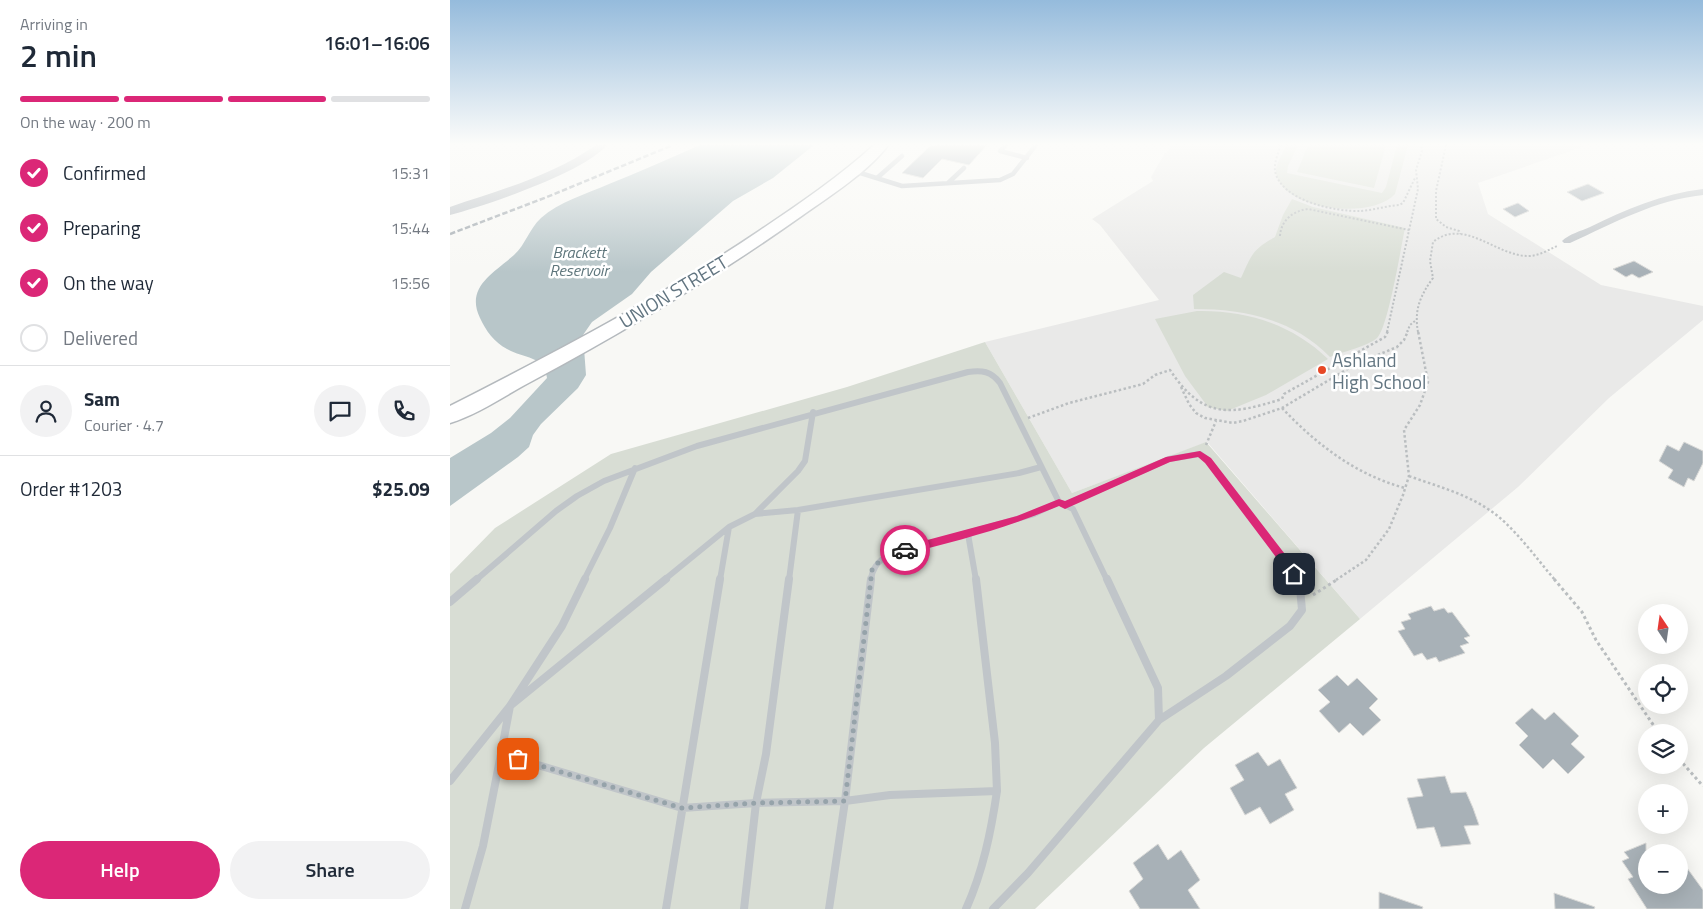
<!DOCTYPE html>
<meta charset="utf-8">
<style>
:root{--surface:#fff;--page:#f2f2f3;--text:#1f2937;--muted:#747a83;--line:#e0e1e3;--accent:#db2777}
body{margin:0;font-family:"Titillium Web",sans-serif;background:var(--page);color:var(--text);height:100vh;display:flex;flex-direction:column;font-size:19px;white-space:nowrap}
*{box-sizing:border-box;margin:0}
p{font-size:16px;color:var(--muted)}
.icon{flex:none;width:28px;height:28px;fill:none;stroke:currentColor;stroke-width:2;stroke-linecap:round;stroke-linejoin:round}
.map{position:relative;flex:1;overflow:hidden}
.panel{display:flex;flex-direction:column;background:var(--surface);width:450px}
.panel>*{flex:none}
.needle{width:32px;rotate:347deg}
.buttons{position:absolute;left:1188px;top:604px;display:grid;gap:10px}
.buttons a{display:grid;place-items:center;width:50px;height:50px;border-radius:50%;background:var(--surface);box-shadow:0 5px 20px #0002;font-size:25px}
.pin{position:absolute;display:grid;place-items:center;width:42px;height:42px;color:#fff;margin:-21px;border-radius:10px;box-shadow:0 2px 8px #0006}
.courier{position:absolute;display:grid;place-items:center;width:50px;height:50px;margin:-25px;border:4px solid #db2777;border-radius:50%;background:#fff;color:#222;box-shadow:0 1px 6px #0007}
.headline em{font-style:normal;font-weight:600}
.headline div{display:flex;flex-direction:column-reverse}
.headline{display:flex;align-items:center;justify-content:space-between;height:85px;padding:0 20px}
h1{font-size:32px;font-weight:600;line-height:38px}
.bar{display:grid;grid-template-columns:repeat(4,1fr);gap:8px 5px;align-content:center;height:60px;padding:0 20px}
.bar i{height:6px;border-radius:4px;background:var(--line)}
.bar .current{background:var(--accent)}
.bar p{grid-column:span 4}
.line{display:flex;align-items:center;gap:12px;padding:0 20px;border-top:1px solid var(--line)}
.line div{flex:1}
.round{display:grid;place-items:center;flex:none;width:52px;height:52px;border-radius:26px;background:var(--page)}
ol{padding:0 20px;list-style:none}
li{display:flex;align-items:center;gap:15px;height:55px}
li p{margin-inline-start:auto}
li .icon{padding:5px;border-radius:50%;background:var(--accent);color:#fff;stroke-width:4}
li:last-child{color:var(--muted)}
li i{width:28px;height:28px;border:2px solid var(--line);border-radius:50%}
.cta{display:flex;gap:10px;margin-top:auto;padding:10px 20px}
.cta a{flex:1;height:58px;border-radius:30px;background:var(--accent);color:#fff;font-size:20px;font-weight:600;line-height:58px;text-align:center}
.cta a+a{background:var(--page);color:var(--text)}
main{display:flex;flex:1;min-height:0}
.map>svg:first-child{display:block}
.built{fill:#e9e9e8}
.green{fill:#d8ddd4}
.water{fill:#b8c6c9}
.building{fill:#a8b1b7;stroke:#d9d9d7}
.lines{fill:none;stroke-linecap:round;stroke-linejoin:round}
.primary-casing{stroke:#b4b9bd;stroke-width:3}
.path-far2{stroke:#babec0;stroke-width:2;stroke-dasharray:2 2;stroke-linecap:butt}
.path-far1{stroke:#babec0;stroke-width:2.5;stroke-dasharray:2.5 2.5;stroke-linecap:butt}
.path{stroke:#babec0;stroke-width:3;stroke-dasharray:3 3;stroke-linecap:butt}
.service-far2{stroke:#c0c5c9;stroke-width:4.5}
.service-far1{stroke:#c0c5c9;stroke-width:6}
.service{stroke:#c0c5c9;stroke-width:8}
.minor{fill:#c0c5c9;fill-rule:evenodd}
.tertiary{fill:#c0c5c9;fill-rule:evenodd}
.primary{fill:#fff;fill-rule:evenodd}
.rail{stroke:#a1a9af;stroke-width:2.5;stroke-dasharray:5.5 2.5;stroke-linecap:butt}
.route{fill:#db2777}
.done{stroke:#96a3aa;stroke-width:5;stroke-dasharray:0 9}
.poi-dot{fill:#e74826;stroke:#fff;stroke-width:2}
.labels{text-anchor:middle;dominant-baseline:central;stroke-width:5;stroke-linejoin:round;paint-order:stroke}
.far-water-label{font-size:16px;font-style:italic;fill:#5d757b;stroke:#fff}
.street-label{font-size:19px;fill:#627581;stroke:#fff}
.poi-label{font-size:19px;fill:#627581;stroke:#fff;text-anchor:start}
</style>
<main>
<section class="panel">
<div class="headline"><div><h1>2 min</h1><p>Arriving in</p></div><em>16:01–16:06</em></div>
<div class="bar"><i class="current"></i><i class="current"></i><i class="current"></i><i></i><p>On the way · 200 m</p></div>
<ol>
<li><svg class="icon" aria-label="check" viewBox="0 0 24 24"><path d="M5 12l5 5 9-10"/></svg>Confirmed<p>15:31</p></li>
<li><svg class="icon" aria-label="check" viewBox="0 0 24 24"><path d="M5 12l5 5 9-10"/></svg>Preparing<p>15:44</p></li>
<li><svg class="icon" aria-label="check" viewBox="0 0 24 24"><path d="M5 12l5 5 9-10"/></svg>On the way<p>15:56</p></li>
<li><i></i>Delivered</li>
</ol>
<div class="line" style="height:90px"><a class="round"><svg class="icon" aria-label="person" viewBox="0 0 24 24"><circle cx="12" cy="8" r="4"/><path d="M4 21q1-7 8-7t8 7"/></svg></a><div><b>Sam</b><p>Courier · 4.7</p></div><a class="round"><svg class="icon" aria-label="chat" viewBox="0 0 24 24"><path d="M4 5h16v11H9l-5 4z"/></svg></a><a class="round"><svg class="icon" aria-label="phone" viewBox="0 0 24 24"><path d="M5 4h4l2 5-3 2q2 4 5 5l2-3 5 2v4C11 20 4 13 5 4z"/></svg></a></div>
<div class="line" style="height:65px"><div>Order #1203</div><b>$25.09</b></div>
<div class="cta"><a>Help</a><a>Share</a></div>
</section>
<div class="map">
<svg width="1253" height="909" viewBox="0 0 1253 909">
<rect width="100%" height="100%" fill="#f8f8f5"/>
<path class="built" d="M724,145H1138L1028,183L1038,214L1151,285L1253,306V320L1159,398L1068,487L910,619L757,442L622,493L535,342L709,300L650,225L642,219L703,181L701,177L715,153Z"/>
<path class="green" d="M837,145H848L838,166L837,173L932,193L936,187L947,145H958L945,194C922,220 833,211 826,173C825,164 833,153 837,145Z
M858,145H936L924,188L847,172Z
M842,199L863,207L955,228C951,247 938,328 927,338C918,346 892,352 880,357C843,319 794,309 744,309L743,295L774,272L791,278C802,254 802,250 825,237L833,215Z
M747,311C796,310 842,324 878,359L816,395L777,411L758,407L735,376L705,319Z
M535,342L622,493L756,442L910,619L754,748L585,909H0V574L45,528L161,454L397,387Z"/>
<path class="water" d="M250,145H364L323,178L283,201L201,272L182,294L142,322L133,335L136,375L128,388L91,424L83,435L79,447L68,457L0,506V458L41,433L60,418L97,378C95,356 72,358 57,349C44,342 36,331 30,318C15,287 44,273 64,255C76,244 79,229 91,218C109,202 136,194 159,184C189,172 220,158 250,145Z"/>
<path class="building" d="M485,145H537L519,165L492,159L473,178L452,173L480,146Z
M1138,184L1154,193L1132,201L1117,192Z
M1068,203L1079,211L1065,217L1053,209Z
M1184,261L1203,272L1189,278L1182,274L1176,277L1163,269Z
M1234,442L1253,451V463L1244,481L1238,478L1234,487L1218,478L1223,470L1209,461L1217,445L1229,451Z
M981,606L984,611L994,608L998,613L1002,612L1020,636L1014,638L1019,643L1010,646L1015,653L989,662L986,657L977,660L972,653L964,656L948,631L955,629L951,622L961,619L958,614Z
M887,675L898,686L907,678L928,699L919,708L931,720L913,736L900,723L889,733L869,711L880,702L868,690Z
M1082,708L1095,720L1104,712L1129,736L1121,744L1135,757L1118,774L1103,759L1093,769L1069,745L1078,736L1065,723Z
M808,752L818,766L830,759L847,788L835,794L844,810L820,824L810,807L795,815L780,788L794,780L785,765Z
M995,776L1001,793L1016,792L1023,808L1029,825L1014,826L1021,844L991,847L984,827L967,829L957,798L973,796L967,779Z
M1196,843V885H1229V857L1253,890V909H1197L1178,879L1183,877L1172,861L1179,858L1174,852Z
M708,844L718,860L731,850L750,880L738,890L750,909H690L679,891L693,879L683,863Z
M929,892L973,907L972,909H929Z
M1104,893L1145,907L1144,909H1105Z"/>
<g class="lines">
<g class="primary-casing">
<path id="primary" d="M424,145H438C420,170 379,197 353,215C267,276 177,330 84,380C57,394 29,414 0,423V406C106,352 211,297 309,231C349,204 389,177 424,145Z"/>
</g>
<path class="path-far2" d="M831,145C828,153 824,163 825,171C831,201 886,212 911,211C924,210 936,206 949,205L953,203L965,178
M996,145L986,191V219L996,227L1009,231L1010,234
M830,236C831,220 843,211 858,209L959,230
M937,332L968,189L966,170L972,151L971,145
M957,332L960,325L966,320
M968,332C964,310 970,296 983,278L980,261L983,242C1014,217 1046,256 1078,256C1089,256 1098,250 1107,246"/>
<path class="path-far1" d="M731,387L739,404L746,413L755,418L783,423L793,421L832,408L906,364L947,347L954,340L958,331
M832,408C866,444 906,475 955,488
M578,418L619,403L693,384L705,375L720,370C753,420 781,415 832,399L834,394L935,337L938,331
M756,445L766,421
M959,476C986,486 1014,493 1038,509C1062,524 1086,558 1105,580
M886,580L916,560L939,529L953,495L959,476L954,430L970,405L978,382L968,331"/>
<path class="path" d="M1104,579L1132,612L1146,640L1208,732
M863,595L888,579
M1229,759L1253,786"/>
<path class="service-far2" d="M556,145L550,151L577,158
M404,171L452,186L550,180L563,174L586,145
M427,178L452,156
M498,183L514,168"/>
<path class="service-far1" d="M615,505L719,459L750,454L758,460L844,574L847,580
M305,514L348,510L569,473L591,467
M518,534L526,580
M26,580L106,511L127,496L154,481L247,446L518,372C532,370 541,371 550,383L609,502L623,509L657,580
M134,580L160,528L185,468
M214,580L279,527
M270,580L279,527L305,514L348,471L355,461L363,412
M339,580L348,510
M421,580C422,569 427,563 436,556L584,514L609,502"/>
<path class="service" d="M135,579L112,626L60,706L216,579
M421,579L395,801L440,795L547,791C541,832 533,871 516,909
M526,579L545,743L547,791
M657,579L708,688L709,720
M0,602L27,579
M0,781L60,706L51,754
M15,909L33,846L51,754L232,808L306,803L395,801L379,909
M216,909L270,579
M294,909L306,803L316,754L339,579
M543,909L578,873L709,720L776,676L840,626L852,610L850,588L846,579"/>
<path class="minor" d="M1253,189V195C1205,200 1164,223 1120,243H1114L1112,241C1119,234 1131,231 1140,227C1176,209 1212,194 1253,189Z"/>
<path class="tertiary" d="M146,145H157C133,173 37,205 0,215V207C50,190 102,176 146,145Z"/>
<use href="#primary" class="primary"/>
<path class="rail" d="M0,234L97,197L223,145"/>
</g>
<linearGradient id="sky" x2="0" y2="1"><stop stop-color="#95bbdc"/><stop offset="0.53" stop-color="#fcfcfa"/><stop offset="1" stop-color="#fcfcfa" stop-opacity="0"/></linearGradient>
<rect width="1253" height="272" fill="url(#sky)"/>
<path class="route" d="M750,451L761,458L848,571V577H841L755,463L748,457L720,462L615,509L609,506C559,527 508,541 455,554L450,550L455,546L567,516L609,499L615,501L716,457Z"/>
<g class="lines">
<path class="done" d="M68,759L232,808L306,803L395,801L422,570L432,558L455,550"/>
</g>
<circle class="poi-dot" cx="872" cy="370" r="5"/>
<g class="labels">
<g class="far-water-label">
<text x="129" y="252">Brackett<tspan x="129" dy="18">Reservoir</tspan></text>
</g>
<g class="street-label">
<text transform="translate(223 291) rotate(-31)">UNION STREET</text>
</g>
<g class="poi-label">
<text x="882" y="359">Ashland<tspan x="882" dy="22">High School</tspan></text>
</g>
</g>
</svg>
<div class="buttons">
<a><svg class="needle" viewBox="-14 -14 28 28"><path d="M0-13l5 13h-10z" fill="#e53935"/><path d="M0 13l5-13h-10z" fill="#747a83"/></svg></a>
<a><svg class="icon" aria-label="locate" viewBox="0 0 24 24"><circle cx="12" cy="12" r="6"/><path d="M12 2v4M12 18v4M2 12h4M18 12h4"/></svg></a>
<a><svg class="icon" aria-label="layers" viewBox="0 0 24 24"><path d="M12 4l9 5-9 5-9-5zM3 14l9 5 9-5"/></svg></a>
<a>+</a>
<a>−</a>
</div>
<div class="pin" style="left:68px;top:759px;background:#ea580c"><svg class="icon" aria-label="bag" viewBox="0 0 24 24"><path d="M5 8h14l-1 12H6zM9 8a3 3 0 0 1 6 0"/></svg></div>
<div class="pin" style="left:844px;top:574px;background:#1f2937"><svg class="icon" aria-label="home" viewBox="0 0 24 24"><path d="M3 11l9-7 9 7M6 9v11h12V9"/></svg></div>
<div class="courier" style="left:455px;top:550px"><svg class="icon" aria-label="car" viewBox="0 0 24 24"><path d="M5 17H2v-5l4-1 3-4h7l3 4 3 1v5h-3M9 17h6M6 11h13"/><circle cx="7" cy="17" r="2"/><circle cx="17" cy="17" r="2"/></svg></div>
</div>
</main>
